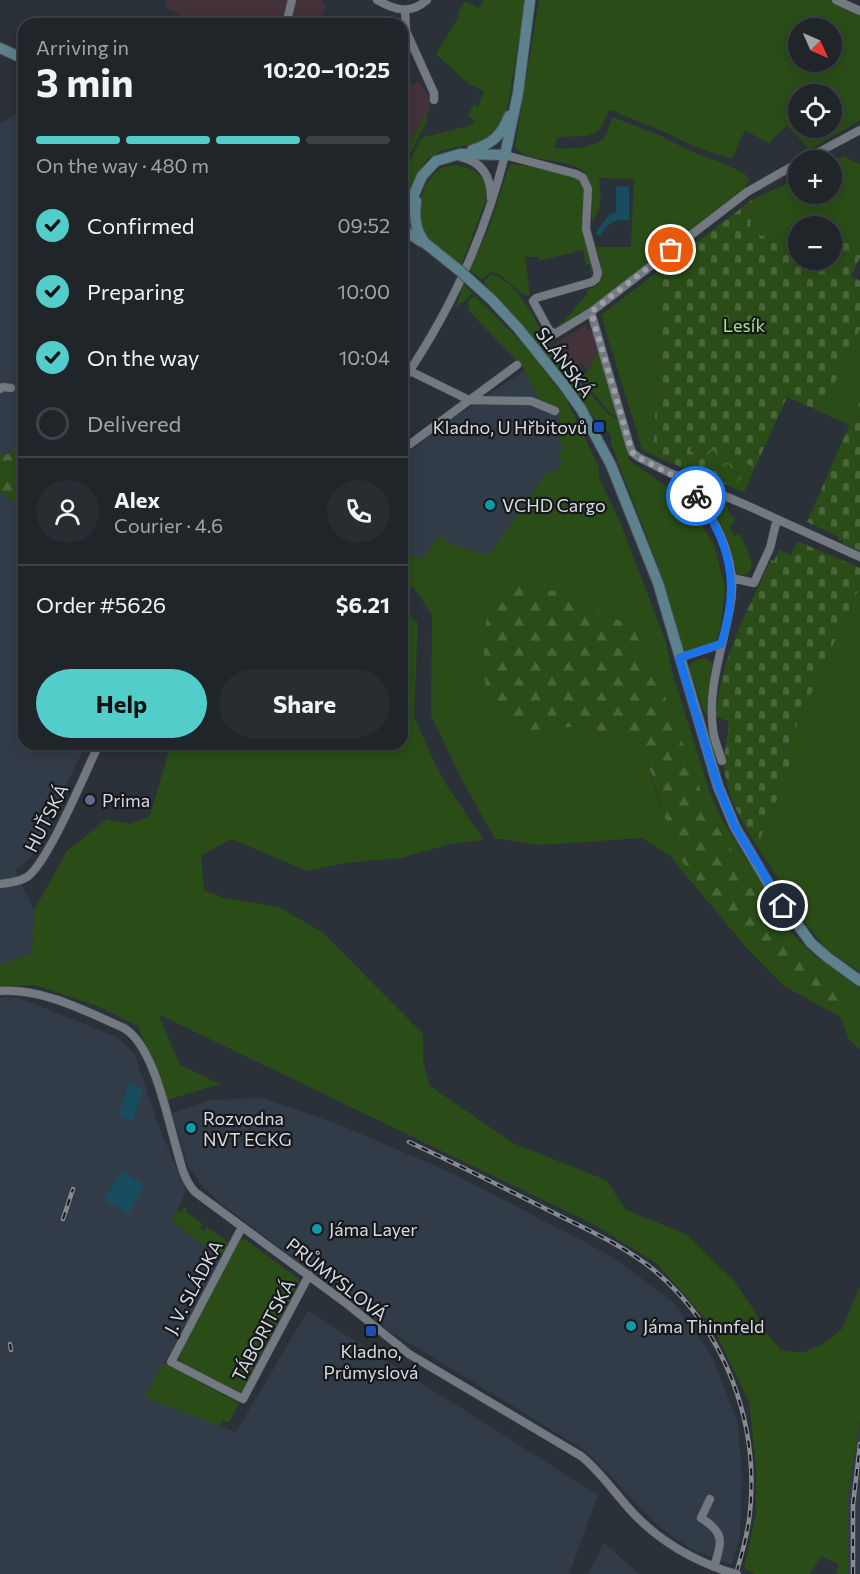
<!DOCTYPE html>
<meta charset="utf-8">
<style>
:root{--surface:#20252a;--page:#282d32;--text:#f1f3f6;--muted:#a2a5a8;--line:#3d4247;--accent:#53cdca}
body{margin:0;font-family:Commissioner,sans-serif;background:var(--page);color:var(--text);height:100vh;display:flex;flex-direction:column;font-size:22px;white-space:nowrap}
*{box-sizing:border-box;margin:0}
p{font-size:20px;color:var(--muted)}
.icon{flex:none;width:33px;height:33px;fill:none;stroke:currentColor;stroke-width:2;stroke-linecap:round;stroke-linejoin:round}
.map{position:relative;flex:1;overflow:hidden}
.details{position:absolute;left:18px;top:18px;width:390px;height:732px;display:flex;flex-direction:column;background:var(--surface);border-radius:18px;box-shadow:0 3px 15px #0003,0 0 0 2px var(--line)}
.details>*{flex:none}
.needle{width:39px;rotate:135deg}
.tools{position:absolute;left:788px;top:18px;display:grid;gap:12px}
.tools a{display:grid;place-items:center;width:54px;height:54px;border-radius:50%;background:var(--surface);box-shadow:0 3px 15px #0003,0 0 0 2px var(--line);font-size:30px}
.pin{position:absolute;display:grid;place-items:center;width:51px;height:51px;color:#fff;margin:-26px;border:3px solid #fff;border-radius:50%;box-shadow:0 2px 6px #0007}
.courier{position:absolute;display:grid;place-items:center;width:60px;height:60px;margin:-30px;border:4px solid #1a73e8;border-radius:50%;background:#fff;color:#222;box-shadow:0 2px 8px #0007}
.head em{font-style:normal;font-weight:700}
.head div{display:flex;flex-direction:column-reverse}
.head{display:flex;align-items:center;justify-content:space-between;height:102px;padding:0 18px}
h1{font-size:39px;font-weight:700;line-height:45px}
.bar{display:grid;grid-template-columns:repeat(4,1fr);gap:9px 6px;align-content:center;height:72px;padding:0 18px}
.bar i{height:8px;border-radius:4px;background:var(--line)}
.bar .selected{background:var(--accent)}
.bar p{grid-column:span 4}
.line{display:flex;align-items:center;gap:15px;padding:0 18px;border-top:2px solid var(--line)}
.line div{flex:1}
.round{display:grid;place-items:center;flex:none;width:63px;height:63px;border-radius:32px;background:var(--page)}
ol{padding:0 18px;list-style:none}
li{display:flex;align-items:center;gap:18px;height:66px}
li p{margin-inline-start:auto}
li .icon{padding:6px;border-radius:50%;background:var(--accent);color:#111;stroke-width:4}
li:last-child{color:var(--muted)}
li i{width:33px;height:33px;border:3px solid var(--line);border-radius:50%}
.action{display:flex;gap:12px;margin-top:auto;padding:12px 18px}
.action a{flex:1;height:69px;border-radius:36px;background:var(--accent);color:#111;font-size:24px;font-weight:700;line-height:69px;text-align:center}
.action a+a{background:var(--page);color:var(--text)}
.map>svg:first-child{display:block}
.commercial{fill:#44323b}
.built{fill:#323c48}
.green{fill:#2a4d18;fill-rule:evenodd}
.forest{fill:url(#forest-firs)}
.cemetery{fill:url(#cemetery-stones)}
.park{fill:url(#park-crowns)}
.water{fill:#184c5e}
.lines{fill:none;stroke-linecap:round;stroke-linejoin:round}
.minor-casing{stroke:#4a4f55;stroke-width:9}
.secondary-casing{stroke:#4a4f55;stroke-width:12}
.minor{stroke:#727981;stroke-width:8}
.secondary{stroke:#5d828d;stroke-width:10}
.rail-casing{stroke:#868b91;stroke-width:4.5}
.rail{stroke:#16181c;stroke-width:2;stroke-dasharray:7;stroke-linecap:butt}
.minor-bridge-casing{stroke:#4a4f55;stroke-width:9;stroke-linecap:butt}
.secondary-bridge-casing{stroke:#4a4f55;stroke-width:12;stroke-linecap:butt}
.minor-bridge{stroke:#727981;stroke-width:8}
.secondary-bridge{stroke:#5d828d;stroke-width:10}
.done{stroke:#9ba0a5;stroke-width:6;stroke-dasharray:0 10.8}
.route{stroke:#1a73e8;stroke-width:8}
.transit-dot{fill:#1a4fb4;stroke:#16181c;stroke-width:2}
.culture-dot{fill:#0f9aa8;stroke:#16181c;stroke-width:2}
.service-dot{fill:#5c6f8a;stroke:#16181c;stroke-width:2}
.labels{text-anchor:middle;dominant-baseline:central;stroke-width:4.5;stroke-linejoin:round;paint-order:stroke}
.park-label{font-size:18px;fill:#a4e188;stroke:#16181c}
.street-label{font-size:18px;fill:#d7dbe0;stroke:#16181c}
.poi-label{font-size:18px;fill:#d7dbe0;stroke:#16181c;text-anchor:start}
</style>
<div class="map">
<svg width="860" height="1574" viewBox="0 0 860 1574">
<defs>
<pattern id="forest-firs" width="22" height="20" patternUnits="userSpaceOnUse" patternTransform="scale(1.5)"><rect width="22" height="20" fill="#2a4d18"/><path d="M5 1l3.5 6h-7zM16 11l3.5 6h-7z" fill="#486639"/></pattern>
<pattern id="cemetery-stones" width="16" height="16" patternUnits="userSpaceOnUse" patternTransform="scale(1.5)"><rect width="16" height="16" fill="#2a4d18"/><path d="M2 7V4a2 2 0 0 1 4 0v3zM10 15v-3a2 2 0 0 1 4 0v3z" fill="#486639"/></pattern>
<pattern id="park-crowns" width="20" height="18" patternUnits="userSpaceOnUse" patternTransform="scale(1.5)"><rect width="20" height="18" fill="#2a4d18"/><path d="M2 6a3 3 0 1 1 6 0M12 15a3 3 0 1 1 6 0" fill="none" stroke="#486639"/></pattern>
</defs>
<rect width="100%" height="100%" fill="#2b3138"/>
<path class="commercial" d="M166,0H289L281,24H189L176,12L165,8Z
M296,0H322V3L326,4L323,17L328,18L326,24H296L297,21L292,19Z
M411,82L412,84L419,82L431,99L428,111L412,139L402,136V88L405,83Z
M586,325L593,333L598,350L588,371L581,363L576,367L572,366L554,344Z"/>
<path class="built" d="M24,110V744H86L33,854L25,863L15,870L34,910L32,953L0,965V123Z
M525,370L536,396L559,416L564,460L553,475L547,472L488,557L454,545L439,536L422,559L402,550V458L437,429Z
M6,997L19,998L117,1037L135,1054L157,1122L186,1191L172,1222L221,1258L146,1397L236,1432L308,1311L598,1495L569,1574H0V998Z
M263,1098L340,1125L452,1173L613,1257L674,1303L712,1356L738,1424L742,1476L740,1537L732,1565L690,1548L658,1526L586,1451L388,1330L218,1201L201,1184L188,1167L172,1113L211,1100Z
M860,1420V1574H848V1495Z
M604,1543L639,1574H588Z"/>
<path class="green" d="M484,0H525L507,111L500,129L497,133L478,143L443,150L427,159L407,193L402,198V177L421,138L468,126L475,122L472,118L468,116L474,104L478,106L484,91L469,84L436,54L459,16L457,14L465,1L478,8Z
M539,0H828L860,15V120L810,150L787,126L774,137L770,144L745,130L732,159L695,147L667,133L611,110L608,111C598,145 582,133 557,138L554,148C569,149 595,149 605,136C609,130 610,123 612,117L659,135L692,152L725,164L745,174L749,180L744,189L610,293L558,329H553L563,322L587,294L588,289C611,285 600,261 596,247H631L634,179L599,178C601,195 603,208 592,222C591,211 594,196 591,185C584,152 531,168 515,147ZM798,28H831V62H798ZM798,94H831V128H798Z
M428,111L426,123L402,170V136L412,138Z
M844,156L860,165V242L831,241V226H798V241L750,234L751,200L656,282C665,339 653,398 654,456L642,449L601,315L752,200L798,178V194H831V162Z
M513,164L536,167L575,177L580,182L586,193L590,254L593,271L591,275L590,264L586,265L583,250L539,261V257H525L530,295L525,296L499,274L490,272L482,280L470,270L489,227L507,172L509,166Z
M456,165C479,170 489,178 485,203L461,266C451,258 437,250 428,239C412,220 419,181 442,168C446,166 452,166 456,165Z
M491,275C519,279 538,329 553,349C570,371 589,392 607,413L618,420L630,461L665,485L691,506L715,547L725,588L721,624L716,642L685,652L679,644L657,563L611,444V435L597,422L535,339L484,283L485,280Z
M463,284L473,293L456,308Z
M475,296L526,347L566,399L576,419L599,468V478L620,522L666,642L673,675L709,790L720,816L791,932L811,953L860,988V1050L849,1039L840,1017L784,986L745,946L669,855L642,838L542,845L502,839H495L460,776L431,715L432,615L414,588L402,584V550L422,559L439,536L454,545L488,556L548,471L553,475L563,460L557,456L561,450L559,416L536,396L525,370L469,311L468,301ZM496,581L523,587L570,593L607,615L632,626L661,686L705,801L741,868L774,924L834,981L850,1002L842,1008L808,990L762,952L661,808L642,744L581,726Z
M860,329V401L849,425L821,412Z
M598,350L615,409L617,417L609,412L580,378L588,371Z
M716,500L726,502L731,517H734V522L729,525L734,536L740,534C745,546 759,566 746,575L737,574C733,550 724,528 711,507L710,504Z
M860,586V972L825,948L796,911L781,883L757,846L796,755L786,749Z
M402,607L418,623L414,716L432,758L449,789L484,840L451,844L401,858L345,863L307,871L232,839L201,855L204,890L224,898L279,907L323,933L423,1034V1061L430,1086L513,1143L606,1180L626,1210L686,1234L733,1280L752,1307L764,1330L781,1350L802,1353L823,1344L842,1329L860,1286V1420L848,1495V1574H836L839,1565L821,1556L810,1574H755L744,1568L756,1514V1467L749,1402L713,1327L656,1263L593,1224L158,1014L180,1065L220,1084L167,1100L138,1026L97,1006L35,985L0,987V965L32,953L34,910L67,851L107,819L131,824L150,816L171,744H402Z
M705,658L712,663L706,717L691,673L690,664L698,659Z
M184,1207L187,1209L186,1212L203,1224L200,1229L204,1231L207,1227L229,1243L223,1254L218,1252L216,1254L172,1222L177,1210L181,1212Z
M241,1239L246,1240L300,1280L241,1393L181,1362L178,1357Z
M163,1363L239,1403L229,1423L223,1420L220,1426L145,1397Z"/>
<path class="forest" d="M15,447L24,459V510L0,492V455L9,454Z
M496,580L523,587L570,593L607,615L632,626L661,686L705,801L741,868L774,924L834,981L850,1002L842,1008L808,990L762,952L702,886L677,855L642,744L581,726L519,731L486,694L483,636Z"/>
<path class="cemetery" d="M752,200L750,234L798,241V260H831V241L860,242V257L851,276L860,281V329L821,412L787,397L744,492L654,456C653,399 666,339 655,282L717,227Z
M860,401V551L842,543L843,540H839L837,536L807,522Z
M797,541L860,568V586L786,749L796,755L757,846C742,823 725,792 724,764C724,750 728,736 729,722L716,716C720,658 747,612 771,560L774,561L779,550L791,555Z"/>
<path class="park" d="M694,441L752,466L748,476L742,473L736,488L726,485L732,470L690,451Z"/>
<path class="water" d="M616,186L629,187V220C611,220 610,222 600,236L595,234L609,215L616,212Z
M129,1083L143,1088L133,1121L118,1116Z
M122,1171L145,1185L128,1214L104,1200Z"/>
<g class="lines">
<g class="minor-casing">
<path id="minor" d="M377,0C395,10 410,15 427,0
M836,0L860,11
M405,10L406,31L434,93V100
M286,24L292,0
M461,157C482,162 491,176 491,198
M804,160L860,130
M591,312L629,443L632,452L638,457L670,473L746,505L860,557
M410,371L469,400L531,401L555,411
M402,382C451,311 484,238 505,155L576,174L583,178L588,189L586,229L598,273L596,279L592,282L536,298L533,301L549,330L555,334L591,312L747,192L798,163
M0,389L3,387L11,388
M402,450L517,365
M677,478C713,508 740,559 730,608C723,647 707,689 713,730C714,740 719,751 722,761
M704,508L714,497L722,495
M732,578L754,583L770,548L777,519
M679,658L721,644
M0,884C9,883 19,882 27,877C48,863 86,771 99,744
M0,991C43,988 85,1011 124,1028C154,1046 167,1117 177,1150C181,1165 184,1180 195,1192L347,1304L409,1354L581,1456C601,1472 616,1495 634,1514C659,1540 689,1558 723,1570
M242,1227L171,1362L243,1399L309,1275
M710,1499L701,1518C725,1533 722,1541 714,1567"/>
</g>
<g class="secondary-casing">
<path id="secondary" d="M0,48L24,59
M472,150C492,144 502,135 509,116
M416,201C414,218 415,229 425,243
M402,222L422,176L436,161L460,154L505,155L518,93L530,0
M402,229L422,242
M492,300L518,328L563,384L581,409L611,465L658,583L718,786L735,827L771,888L811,943L827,957L860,981"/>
</g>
<use href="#minor" class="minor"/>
<use href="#secondary" class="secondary"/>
<g class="rail-casing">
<path id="rail" d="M409,1142C457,1164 504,1188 552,1212C586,1229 625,1246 655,1271C725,1330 759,1422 750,1512C748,1533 742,1554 736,1574
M63,1219L73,1189
M10,1344L11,1350
M853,1574V1505L860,1444"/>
</g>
<use href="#rail" class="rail"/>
<g class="minor-bridge-casing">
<path id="minor-bridge" d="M723,1570L737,1574"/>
</g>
<g class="secondary-bridge-casing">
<path id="secondary-bridge" d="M425,243L460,271L492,300"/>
</g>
<use href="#minor-bridge" class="minor-bridge"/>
<use href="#secondary-bridge" class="secondary-bridge"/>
</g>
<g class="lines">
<path class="done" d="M671,250L591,312L632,452L641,459L676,477L696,496"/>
<path class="route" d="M696,496C732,543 740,588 721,644L679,658L718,786L735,827L783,906"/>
</g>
<g class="transit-dot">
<rect x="593" y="421" width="12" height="12" rx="3"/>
<rect x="365" y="1325" width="12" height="12" rx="3"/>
</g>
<g class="culture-dot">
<circle cx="490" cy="505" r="6"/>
<circle cx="191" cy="1128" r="6"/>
<circle cx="317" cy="1229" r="6"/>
<circle cx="631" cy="1326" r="6"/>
</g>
<circle class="service-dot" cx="90" cy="800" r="6"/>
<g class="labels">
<g class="park-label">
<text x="744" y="325">Lesík</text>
</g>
<g class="street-label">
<text transform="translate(565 362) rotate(53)">SLÁNSKÁ</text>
<text transform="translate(46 818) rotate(-63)">HUŤSKÁ</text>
<text transform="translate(337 1279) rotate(38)">PRŮMYSLOVÁ</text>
<text transform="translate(193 1287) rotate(-62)">J. V. SLÁDKA</text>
<text transform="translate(263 1330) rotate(-62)">TÁBORITSKÁ</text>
</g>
<g class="poi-label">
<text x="587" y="427" text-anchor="end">Kladno, U Hřbitovů</text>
<text x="502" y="505">VCHD Cargo</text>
<text x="102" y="800">Prima</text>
<text x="203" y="1118">Rozvodna<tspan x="203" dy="21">NVT ECKG</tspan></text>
<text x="329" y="1229">Jáma Layer</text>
<text x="643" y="1326">Jáma Thinnfeld</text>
<text x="371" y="1351" text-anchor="middle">Kladno,<tspan x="371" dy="21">Průmyslová</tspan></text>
</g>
</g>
</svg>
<div class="tools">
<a><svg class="needle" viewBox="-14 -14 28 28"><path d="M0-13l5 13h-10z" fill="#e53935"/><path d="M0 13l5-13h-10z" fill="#a2a5a8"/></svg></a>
<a><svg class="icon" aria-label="locate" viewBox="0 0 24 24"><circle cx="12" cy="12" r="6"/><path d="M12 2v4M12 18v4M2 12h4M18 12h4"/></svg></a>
<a>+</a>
<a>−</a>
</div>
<div class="pin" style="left:671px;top:250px;background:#ea580c"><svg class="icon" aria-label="bag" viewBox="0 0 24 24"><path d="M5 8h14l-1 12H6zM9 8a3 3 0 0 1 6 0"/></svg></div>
<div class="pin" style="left:783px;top:906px;background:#1f2937"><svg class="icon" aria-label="home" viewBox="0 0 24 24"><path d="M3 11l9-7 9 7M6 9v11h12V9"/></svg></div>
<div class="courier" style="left:696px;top:496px"><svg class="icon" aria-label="bike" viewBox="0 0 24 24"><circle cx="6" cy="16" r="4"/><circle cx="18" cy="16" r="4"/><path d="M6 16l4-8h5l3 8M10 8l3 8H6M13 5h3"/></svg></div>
<section class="details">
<div class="head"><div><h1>3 min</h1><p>Arriving in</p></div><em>10:20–10:25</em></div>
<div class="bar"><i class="selected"></i><i class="selected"></i><i class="selected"></i><i></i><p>On the way · 480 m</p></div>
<ol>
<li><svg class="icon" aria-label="check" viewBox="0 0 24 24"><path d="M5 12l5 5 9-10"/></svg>Confirmed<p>09:52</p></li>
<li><svg class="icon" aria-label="check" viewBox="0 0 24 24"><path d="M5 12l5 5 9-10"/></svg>Preparing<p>10:00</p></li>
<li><svg class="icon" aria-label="check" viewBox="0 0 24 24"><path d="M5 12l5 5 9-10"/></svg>On the way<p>10:04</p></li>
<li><i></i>Delivered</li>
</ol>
<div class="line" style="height:108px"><a class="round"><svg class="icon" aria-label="person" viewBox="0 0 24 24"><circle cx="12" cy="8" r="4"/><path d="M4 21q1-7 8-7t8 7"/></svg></a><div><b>Alex</b><p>Courier · 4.6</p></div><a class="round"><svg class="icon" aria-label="phone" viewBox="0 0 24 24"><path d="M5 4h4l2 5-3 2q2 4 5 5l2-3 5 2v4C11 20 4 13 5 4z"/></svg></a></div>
<div class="line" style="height:78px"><div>Order #5626</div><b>$6.21</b></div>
<div class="action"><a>Help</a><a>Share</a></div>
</section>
</div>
